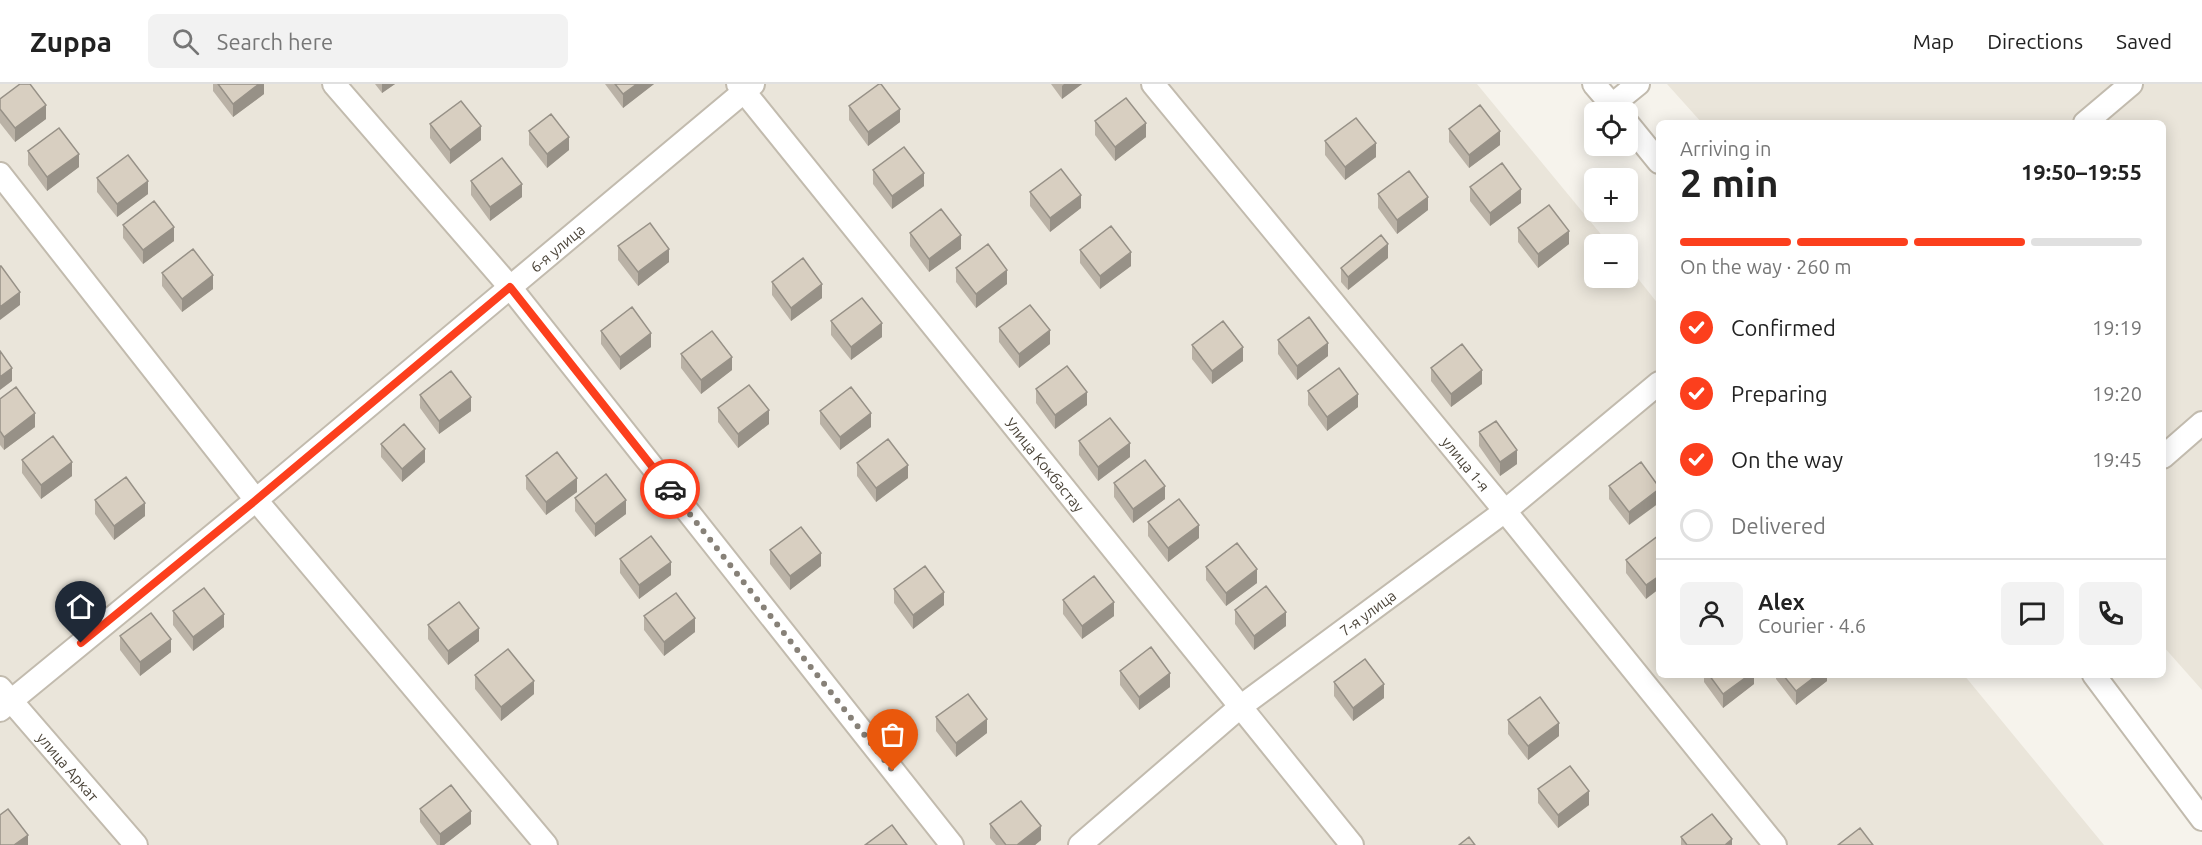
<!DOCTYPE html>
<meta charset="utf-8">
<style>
:root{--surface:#fff;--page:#f2f2f2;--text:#222;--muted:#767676;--line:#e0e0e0;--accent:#fc3f1d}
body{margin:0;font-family:Ubuntu,sans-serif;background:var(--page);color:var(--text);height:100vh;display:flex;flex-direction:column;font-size:22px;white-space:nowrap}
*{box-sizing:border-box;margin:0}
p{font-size:20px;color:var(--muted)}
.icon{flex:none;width:33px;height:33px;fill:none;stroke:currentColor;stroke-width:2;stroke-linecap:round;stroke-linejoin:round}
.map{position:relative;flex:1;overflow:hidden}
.panel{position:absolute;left:1656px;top:36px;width:510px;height:558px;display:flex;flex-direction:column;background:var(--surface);border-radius:9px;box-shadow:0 3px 15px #0003}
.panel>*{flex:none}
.buttons{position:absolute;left:1584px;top:18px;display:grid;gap:12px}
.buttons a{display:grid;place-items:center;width:54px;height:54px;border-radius:9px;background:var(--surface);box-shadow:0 3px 15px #0003;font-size:30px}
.pin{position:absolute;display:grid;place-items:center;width:51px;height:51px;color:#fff;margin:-62px -26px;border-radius:50% 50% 50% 0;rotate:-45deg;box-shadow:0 0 6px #0007}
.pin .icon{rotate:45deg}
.courier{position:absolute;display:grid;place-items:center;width:60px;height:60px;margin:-30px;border:4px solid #fc3f1d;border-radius:50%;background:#fff;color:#222;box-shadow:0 2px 8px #0007}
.head em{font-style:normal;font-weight:700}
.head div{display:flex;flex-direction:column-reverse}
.head{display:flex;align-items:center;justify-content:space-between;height:102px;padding:0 24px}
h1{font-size:39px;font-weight:700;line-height:45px}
.bar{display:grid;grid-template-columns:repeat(4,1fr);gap:9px 6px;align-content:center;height:72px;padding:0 24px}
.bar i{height:8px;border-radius:4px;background:var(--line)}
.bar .selected{background:var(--accent)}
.bar p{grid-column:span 4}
.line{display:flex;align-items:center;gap:15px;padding:0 24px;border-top:2px solid var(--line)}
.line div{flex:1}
.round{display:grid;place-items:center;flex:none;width:63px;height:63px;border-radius:9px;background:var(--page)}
ol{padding:0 24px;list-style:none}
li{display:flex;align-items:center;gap:18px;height:66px}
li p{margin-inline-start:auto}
li .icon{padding:6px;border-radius:50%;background:var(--accent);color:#fff;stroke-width:4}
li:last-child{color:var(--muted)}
li i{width:33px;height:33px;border:3px solid var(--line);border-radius:50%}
header{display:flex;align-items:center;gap:36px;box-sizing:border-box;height:84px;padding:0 30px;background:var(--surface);border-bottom:2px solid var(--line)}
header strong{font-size:28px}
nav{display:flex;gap:33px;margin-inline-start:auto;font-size:21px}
.search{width:420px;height:54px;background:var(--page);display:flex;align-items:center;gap:15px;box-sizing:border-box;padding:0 21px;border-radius:9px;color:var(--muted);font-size:22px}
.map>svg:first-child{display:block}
.residential{fill:#eae5da}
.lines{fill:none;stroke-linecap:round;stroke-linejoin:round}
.minor-casing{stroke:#c2bbae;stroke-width:26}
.minor{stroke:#fff;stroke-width:22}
.wall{fill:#bab2a6}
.shaded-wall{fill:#979187}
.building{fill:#d8cfc1;stroke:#979187;stroke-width:1.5}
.done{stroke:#878178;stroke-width:6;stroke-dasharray:0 10.8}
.route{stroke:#fc3f1d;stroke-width:8}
.labels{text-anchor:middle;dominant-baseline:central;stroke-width:5;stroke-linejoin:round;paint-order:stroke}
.street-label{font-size:15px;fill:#4b4439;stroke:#fff}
</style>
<header>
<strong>Zuppa</strong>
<div class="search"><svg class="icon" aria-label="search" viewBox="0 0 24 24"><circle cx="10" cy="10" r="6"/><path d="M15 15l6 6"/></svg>Search here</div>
<nav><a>Map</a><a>Directions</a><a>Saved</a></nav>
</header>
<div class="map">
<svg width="2202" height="761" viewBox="0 0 2202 761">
<rect width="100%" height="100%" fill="#f6f3ec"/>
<path class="residential" d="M0,0H1477L1609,160H1594V194H1628V182L1659,221V591H1964L2104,761H0Z
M1667,0H2202V606L2163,562V39H1702Z"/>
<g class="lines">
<g class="minor-casing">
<g id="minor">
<path d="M334,0L510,203L952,761"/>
<path id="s1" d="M738,0L1352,761"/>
<path id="s2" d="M1153,0L1505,427L1775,761"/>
<path d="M1594,0L1618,28"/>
<path d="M1612,21L1638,0"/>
<path d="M2085,39L2131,0"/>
<path d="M1628,40L1659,78"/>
<path d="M0,90L256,416L546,761"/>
<path d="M2163,373L2202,339"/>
<path d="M2094,591L2202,735"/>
<path id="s3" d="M0,604L136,761"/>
<path id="s4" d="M0,626L256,416L753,0"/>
<path id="s5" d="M1080,761L1240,623L1505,427L1659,299"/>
</g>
</g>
<use href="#minor" class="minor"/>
</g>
<path class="wall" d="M213,0H264V10L233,33L213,7Z
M375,0H395L382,9Z
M605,0H654L623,24Z
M1051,0H1082L1062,15Z
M0,15L46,35L15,58L0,39Z
M849,22L900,38L868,62L849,36Z
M1095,37L1146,53L1115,77L1095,51Z
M430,40L481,56L450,80L430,54Z
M1449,45L1500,61L1469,84L1449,58Z
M529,47L569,66L547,84L529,61Z
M1325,57L1376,73L1345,96L1325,71Z
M28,67L79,83L47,107L28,81Z
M873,86L924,102L892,125L873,100Z
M97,94L148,110L117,133L97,108Z
M471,97L522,113L490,137L471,111Z
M1470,103L1521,119L1490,142L1470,117Z
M1030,108L1081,124L1050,148L1030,122Z
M1378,110L1428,126L1397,150L1378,124Z
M123,141L174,157L143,180L123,154Z
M1518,144L1569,160L1538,184L1518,158Z
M910,149L961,165L929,188L910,162Z
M618,162L669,178L638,202L618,176Z
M1080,166L1131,182L1100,205L1080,179Z
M1388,174L1348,206L1341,198V184Z
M956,184L1007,200L976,224L956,198Z
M162,189L213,205L182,228L162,202Z
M772,198L822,214L791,237L772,211Z
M831,237L882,253L851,276L831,251Z
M999,244L1050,260L1019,284L999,258Z
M601,247L651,263L620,286L601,260Z
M1278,256L1328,272L1297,296L1278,270Z
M1192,261L1243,277L1212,300L1192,275Z
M681,270L732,286L701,310L681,284Z
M1431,284L1482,300L1451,323L1431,297Z
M1036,305L1087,321L1055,345L1036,319Z
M1308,307L1358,323L1327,347L1308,321Z
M420,311L471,327L439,350L420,324Z
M0,315L35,343L4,366L0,361Z
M718,324L769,340L738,364L718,338Z
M820,327L871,343L840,366L820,340Z
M1479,348L1517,380L1500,392L1479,362Z
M1079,357L1130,373L1098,397L1079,371Z
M381,360L425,378L402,398L381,373Z
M22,376L72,392L41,415L22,389Z
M1641,378L1629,441L1609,415V402Z
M857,379L908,394L876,418L857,392Z
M526,392L577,408L546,431L526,405Z
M1114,399L1165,415L1133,439L1114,413Z
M575,414L626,430L595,453L575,427Z
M95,416L145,432L114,456L95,430Z
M1148,438L1199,454L1168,478L1148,452Z
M1659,454L1646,515L1626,489V476Z
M770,466L821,482L790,506L770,480Z
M620,475L671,491L639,515L620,489Z
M1206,483L1257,499L1226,522L1206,496Z
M894,505L944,521L913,545L894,519Z
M1063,516L1114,532L1082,555L1063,530Z
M1235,526L1286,542L1254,566L1235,540Z
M173,527L224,543L193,567L173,541Z
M644,532L695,548L664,572L644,546Z
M1659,532V552L1656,548V535Z
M428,541L479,557L448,581L428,555Z
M120,552L171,568L140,592L120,566Z
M1120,587L1170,603L1139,626L1120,601Z
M475,591L534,610L501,637L475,605Z
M1704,591H1754V600L1723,624L1704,598Z
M1776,591H1827V597L1796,621L1776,595Z
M1334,598L1384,614L1353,637L1334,612Z
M936,633L987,649L956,673L936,647Z
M1508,636L1559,652L1528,676L1508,650Z
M1538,705L1589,721L1558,744L1538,719Z
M420,725L471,740L444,761H437L420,738Z
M990,740L1041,756L1035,761H996L990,754Z
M1681,753L1732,761H1681Z"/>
<path class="shaded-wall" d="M259,0H264V10L233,33V20Z
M382,0H395L382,9Z
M637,0H654L623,24V10Z
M1064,0H1082L1062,15V2Z
M46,21V35L15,58V44Z
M900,25V38L868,62V48Z
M1146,39V53L1115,77V63Z
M481,42V56L450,80V66Z
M1500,47V61L1469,84V71Z
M569,53V66L547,84V70Z
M1376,59V73L1345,96V83Z
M79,70V83L47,107V93Z
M924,89V102L892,125V112Z
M148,97V110L117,133V120Z
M522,100V113L490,137V123Z
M1521,105V119L1490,142V129Z
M1081,111V124L1050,148V134Z
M1428,113V126L1397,150V136Z
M174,143V157L143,180V166Z
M1569,147V160L1538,184V170Z
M961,151V165L929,188V175Z
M1388,160V174L1348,206V193Z
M669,165V178L638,202V188Z
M1131,168V182L1100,205V192Z
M1007,186V200L976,224V210Z
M213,191V205L182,228V215Z
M822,200V214L791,237V224Z
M20,208V221L0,236V223Z
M882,239V253L851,276V263Z
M1050,246V260L1019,284V270Z
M651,249V263L620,286V273Z
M1328,259V272L1297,296V282Z
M1243,263V277L1212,300V287Z
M732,273V286L701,310V296Z
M12,284V297L0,306V293Z
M1482,286V300L1451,323V310Z
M1087,308V321L1055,345V331Z
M1358,310V323L1327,347V333Z
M471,313V327L439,350V337Z
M769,326V340L738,364V350Z
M35,329V343L4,366V353Z
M871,329V343L840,366V353Z
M1130,359V373L1098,397V383Z
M425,365V378L402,398V385Z
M1517,366V380L1500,392V378Z
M72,378V392L41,415V401Z
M908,381V394L876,418V404Z
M577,394V408L546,431V418Z
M1165,402V415L1133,439V425Z
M1659,405V419L1629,441V428Z
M626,416V430L595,453V440Z
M145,419V432L114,456V442Z
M1199,441V454L1168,478V464Z
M821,469V482L790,506V492Z
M671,478V491L639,515V501Z
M1257,485V499L1226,522V509Z
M1659,492V505L1646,515V501Z
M944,508V521L913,545V531Z
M1114,518V532L1082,555V542Z
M1286,528V542L1254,566V552Z
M224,530V543L193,567V553Z
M695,534V548L664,572V558Z
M479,544V557L448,581V567Z
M171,555V568L140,592V578Z
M1170,589V603L1139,626V613Z
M1749,591H1754V600L1723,624V610Z
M1817,591H1827V597L1796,621V607Z
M534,597V610L501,637V623Z
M1384,600V614L1353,637V624Z
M987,635V649L956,673V659Z
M1559,639V652L1528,676V662Z
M1589,707V721L1558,744V731Z
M471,727V740L444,761H440V750Z
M1041,742V756L1035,761H1017Z
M28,751V761H14Z
M1732,755V761H1725Z"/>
<path class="building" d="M20,0H30L46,21L15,44L0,25V15Z
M218,0H259L233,20Z
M615,0H637L623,10Z
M879,0H881L900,25L868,48L849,22Z
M1126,14L1146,39L1115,63L1095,37Z
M461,17L481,42L450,66L430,40Z
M1480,21L1500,47L1469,71L1449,45Z
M551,30L569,53L547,70L529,47Z
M1356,34L1376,59L1345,83L1325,57Z
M59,44L79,70L47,93L28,67Z
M904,63L924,89L892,112L873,86Z
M128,71L148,97L117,120L97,94Z
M502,74L522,100L490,123L471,97Z
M1502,79L1521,105L1490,129L1470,103Z
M1061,85L1081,111L1050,134L1030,108Z
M1409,87L1428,113L1397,136L1378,110Z
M154,117L174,143L143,166L123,141Z
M1549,121L1569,147L1538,170L1518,144Z
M941,125L961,151L929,175L910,149Z
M650,139L669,165L638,188L618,162Z
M1111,142L1131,168L1100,192L1080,166Z
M1381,151L1388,160L1348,193L1341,184Z
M988,160L1007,186L976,210L956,184Z
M193,165L213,191L182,215L162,189Z
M803,174L822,200L791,224L772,198Z
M0,182H1L20,208L0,223Z
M862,214L882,239L851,263L831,237Z
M1030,221L1050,246L1019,270L999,244Z
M632,223L651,249L620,273L601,247Z
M1309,233L1328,259L1297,282L1278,256Z
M1223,237L1243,263L1212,287L1192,261Z
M712,247L732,273L701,296L681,270Z
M1462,260L1482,286L1451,310L1431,284Z
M0,267L12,284L0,293Z
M1067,282L1087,308L1055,331L1036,305Z
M1339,284L1358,310L1327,333L1308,307Z
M451,287L471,313L439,337L420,311Z
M749,301L769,326L738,350L718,324Z
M16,303L35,329L4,353L0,347V315Z
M851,303L871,329L840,353L820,327Z
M1110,334L1130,359L1098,383L1079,357Z
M1496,337L1517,366L1500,378L1479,348Z
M404,340L425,365L402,385L381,360Z
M53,352L72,378L41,401L22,376Z
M888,355L908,381L876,404L857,379Z
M557,368L577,394L546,418L526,392Z
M1145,376L1165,402L1133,425L1114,399Z
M1641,378L1659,403V405L1629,428L1609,402Z
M606,390L626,416L595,440L575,414Z
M126,393L145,419L114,442L95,416Z
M1179,415L1199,441L1168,464L1148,438Z
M801,443L821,469L790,492L770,466Z
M651,452L671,478L639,501L620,475Z
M1658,452L1659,454V492L1646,501L1626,476Z
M1237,459L1257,485L1226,509L1206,483Z
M925,482L944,508L913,531L894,505Z
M1094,492L1114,518L1082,542L1063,516Z
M1266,502L1286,528L1254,552L1235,526Z
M204,504L224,530L193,553L173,527Z
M676,509L695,534L664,558L644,532Z
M459,518L479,544L448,567L428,541Z
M151,529L171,555L140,578L120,552Z
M1151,563L1170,589L1139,613L1120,587Z
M508,565L534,597L501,623L475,591Z
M1365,575L1384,600L1353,624L1334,598Z
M1709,591H1749L1723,610Z
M1783,591H1817L1796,607Z
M968,610L987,635L956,659L936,633Z
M1540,613L1559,639L1528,662L1508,636Z
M1570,682L1589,707L1558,731L1538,705Z
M451,701L471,727L440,750L420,725Z
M1021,717L1041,742L1017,761H1006L990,740Z
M8,725L28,751L14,761H0V731Z
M1712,730L1732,755L1725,761H1687L1681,753Z
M892,741L907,761H865Z
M1860,744L1873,761H1838Z
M1469,753L1475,761H1459Z"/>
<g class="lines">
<path class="done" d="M670,405L893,687"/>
<path class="route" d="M81,559L256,416L510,203L670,405"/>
</g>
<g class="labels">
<g class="street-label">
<text stroke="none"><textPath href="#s4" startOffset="724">6-я улица</textPath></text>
<text stroke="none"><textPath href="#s2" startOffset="492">улица 1-я</textPath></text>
<text stroke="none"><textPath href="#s1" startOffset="489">Улица Кокбастау</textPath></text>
<text stroke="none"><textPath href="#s5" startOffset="370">7-я улица</textPath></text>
<text stroke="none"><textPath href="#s3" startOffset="104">улица Аркат</textPath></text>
</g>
</g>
</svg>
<div class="buttons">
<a><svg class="icon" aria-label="locate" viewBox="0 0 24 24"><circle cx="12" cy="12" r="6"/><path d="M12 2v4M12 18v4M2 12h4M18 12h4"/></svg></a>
<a>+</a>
<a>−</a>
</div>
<div class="pin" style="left:893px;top:687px;background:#ea580c"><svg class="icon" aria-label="bag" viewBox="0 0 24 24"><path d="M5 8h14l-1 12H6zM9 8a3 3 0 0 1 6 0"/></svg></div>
<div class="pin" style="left:81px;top:559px;background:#1f2937"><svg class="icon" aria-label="home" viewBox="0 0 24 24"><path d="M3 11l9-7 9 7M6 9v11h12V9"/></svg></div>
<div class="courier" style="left:670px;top:405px"><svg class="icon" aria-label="car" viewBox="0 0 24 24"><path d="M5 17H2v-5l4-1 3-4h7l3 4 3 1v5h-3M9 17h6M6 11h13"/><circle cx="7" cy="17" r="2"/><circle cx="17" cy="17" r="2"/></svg></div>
<section class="panel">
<div class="head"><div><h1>2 min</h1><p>Arriving in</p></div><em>19:50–19:55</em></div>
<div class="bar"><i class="selected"></i><i class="selected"></i><i class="selected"></i><i></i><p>On the way · 260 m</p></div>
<ol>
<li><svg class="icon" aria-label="check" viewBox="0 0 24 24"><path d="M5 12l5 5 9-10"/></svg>Confirmed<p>19:19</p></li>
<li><svg class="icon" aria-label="check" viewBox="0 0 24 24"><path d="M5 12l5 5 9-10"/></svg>Preparing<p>19:20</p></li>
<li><svg class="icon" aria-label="check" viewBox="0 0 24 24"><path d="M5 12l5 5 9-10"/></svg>On the way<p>19:45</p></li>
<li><i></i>Delivered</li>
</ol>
<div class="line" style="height:108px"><a class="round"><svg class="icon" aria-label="person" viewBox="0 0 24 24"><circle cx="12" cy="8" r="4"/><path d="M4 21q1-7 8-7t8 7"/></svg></a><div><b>Alex</b><p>Courier · 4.6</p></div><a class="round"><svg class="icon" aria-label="chat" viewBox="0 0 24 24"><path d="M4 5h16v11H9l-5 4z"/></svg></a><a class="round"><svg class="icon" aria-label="phone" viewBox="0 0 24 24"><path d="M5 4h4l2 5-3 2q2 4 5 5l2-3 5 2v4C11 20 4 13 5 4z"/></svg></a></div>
</section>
</div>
